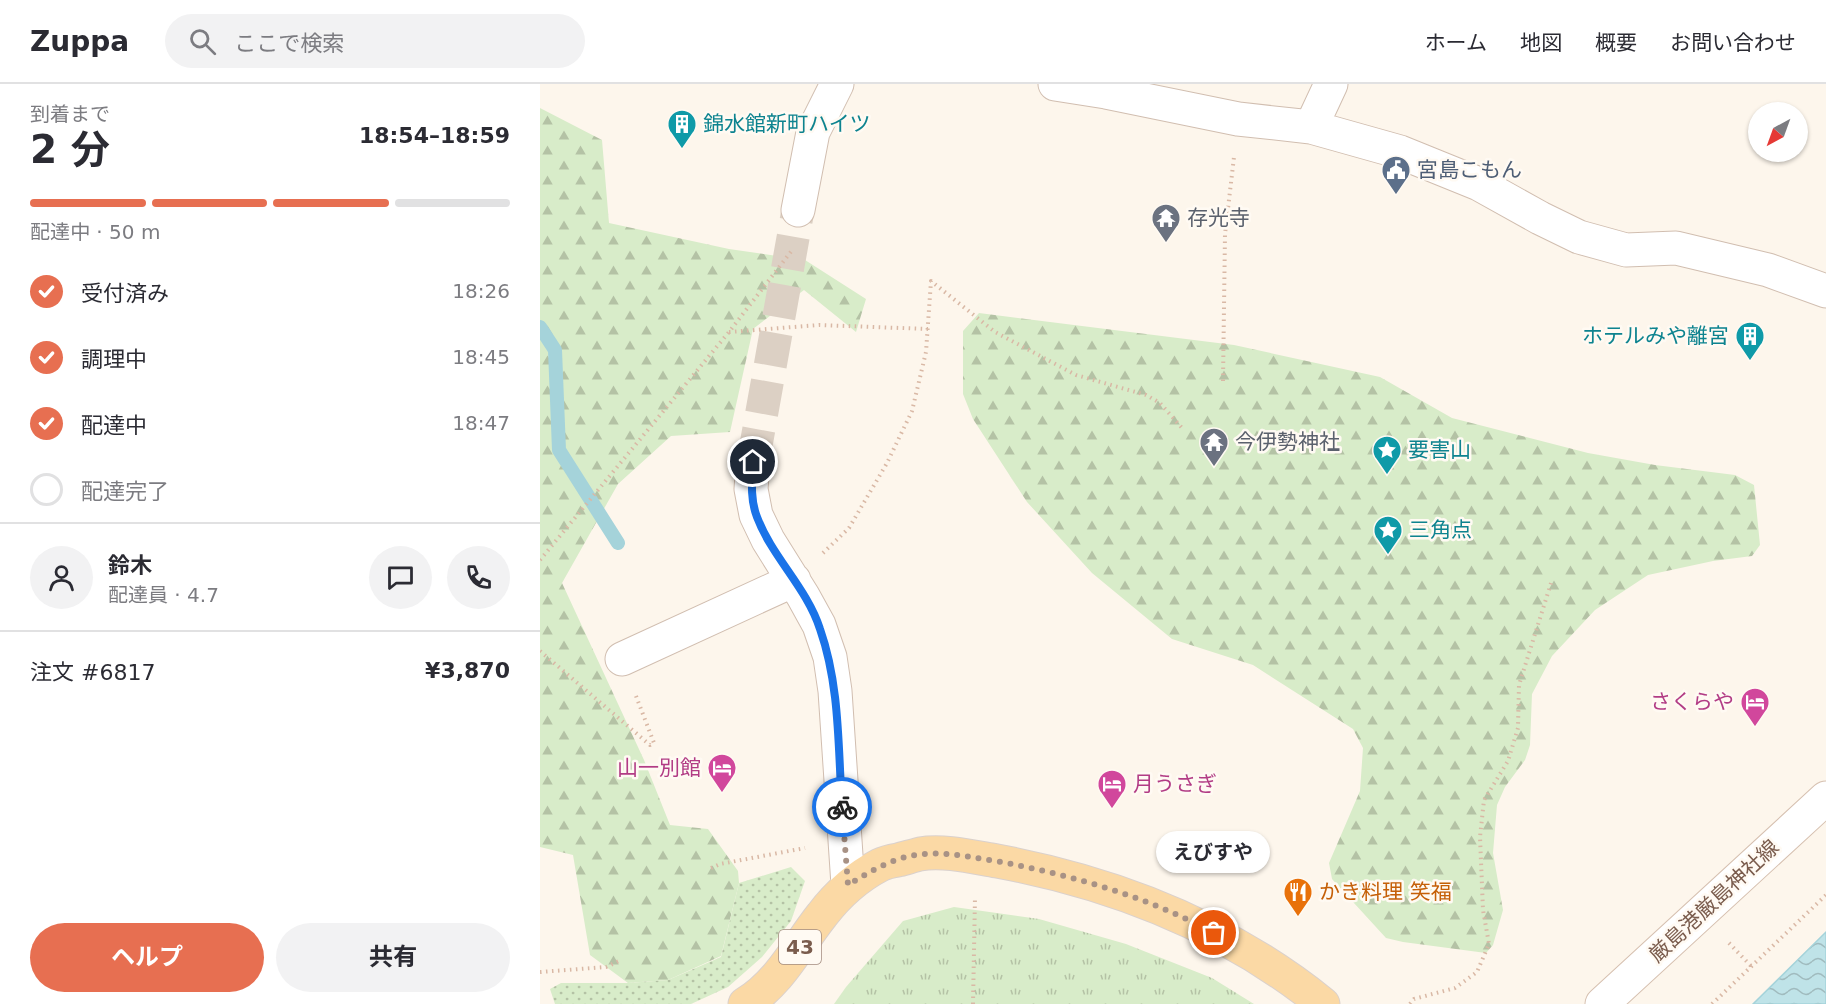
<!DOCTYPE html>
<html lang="ja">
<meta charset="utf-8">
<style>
:root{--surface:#fff;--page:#f2f2f3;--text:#2b2b33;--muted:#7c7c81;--line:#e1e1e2;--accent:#e76f51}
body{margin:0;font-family:"DejaVu Sans","Noto Sans JP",sans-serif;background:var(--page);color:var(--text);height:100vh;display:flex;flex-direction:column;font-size:22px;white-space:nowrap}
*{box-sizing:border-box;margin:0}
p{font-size:20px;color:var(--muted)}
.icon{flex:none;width:33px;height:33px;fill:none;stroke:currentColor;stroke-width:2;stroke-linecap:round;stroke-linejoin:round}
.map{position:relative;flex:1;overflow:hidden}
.panel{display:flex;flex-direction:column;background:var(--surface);width:540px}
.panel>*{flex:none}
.needle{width:39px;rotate:221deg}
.tools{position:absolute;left:1208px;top:18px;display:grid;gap:12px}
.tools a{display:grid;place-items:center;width:60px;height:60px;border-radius:50%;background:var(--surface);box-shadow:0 2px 4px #0004;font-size:30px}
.pin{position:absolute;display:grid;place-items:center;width:51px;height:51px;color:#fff;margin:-26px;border:3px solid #fff;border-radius:50%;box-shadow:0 2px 6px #0007}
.courier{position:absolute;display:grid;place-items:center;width:60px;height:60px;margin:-30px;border:4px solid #1a73e8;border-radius:50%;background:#fff;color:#222;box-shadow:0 2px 8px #0007}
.bubble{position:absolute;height:42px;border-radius:21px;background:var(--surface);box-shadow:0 2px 4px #0004;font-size:20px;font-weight:700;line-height:42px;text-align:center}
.overview em{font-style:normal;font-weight:700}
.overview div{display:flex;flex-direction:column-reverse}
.overview{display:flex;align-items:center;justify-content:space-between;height:102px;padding:0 30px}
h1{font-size:39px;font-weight:700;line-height:45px}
.bar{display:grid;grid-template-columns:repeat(4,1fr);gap:9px 6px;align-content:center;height:72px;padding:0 30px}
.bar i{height:8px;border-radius:4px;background:var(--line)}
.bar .selected{background:var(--accent)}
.bar p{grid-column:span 4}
.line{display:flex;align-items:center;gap:15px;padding:0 30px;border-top:2px solid var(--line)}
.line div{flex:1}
.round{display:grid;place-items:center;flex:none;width:63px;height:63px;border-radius:32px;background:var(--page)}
ol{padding:0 30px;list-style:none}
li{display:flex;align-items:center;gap:18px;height:66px}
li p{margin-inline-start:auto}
li .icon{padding:6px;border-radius:50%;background:var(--accent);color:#fff;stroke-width:4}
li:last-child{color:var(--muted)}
li i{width:33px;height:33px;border:3px solid var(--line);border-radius:50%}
.action{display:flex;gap:12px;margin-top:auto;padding:12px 30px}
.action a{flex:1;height:69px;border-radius:36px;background:var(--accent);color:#fff;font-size:24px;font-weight:700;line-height:69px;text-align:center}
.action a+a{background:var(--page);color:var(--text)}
header{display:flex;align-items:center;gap:36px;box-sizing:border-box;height:84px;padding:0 30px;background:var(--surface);border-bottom:2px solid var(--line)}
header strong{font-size:28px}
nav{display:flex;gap:33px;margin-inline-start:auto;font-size:21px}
.search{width:420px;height:54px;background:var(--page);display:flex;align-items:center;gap:15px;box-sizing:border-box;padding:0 21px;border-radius:33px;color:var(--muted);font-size:22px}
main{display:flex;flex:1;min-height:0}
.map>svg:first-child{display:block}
.forest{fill:url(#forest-firs)}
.park{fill:url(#park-tufts)}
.garden{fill:url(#garden-dots)}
.water{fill:url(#water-waves);stroke:#a5d3da;stroke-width:1.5}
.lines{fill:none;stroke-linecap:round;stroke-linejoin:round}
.stream{stroke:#a5d3da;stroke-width:14}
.street-tunnel{stroke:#dcd0c4;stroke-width:33;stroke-dasharray:33 16;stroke-linecap:butt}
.street-casing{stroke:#d1beb0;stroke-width:35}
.secondary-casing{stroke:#d6c0b0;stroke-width:35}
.primary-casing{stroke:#dad1cd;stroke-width:35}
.path{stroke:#d9b8a5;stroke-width:4;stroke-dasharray:1.5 4.5;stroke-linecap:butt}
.street{stroke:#fff;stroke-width:33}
.secondary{stroke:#fff;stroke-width:33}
.primary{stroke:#fbd9a5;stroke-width:33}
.done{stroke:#a89285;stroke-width:6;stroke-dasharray:0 10.8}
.route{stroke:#1a73e8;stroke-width:8}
.labels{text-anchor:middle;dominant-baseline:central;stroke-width:5;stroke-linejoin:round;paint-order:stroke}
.shield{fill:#fffaf3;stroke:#a28b7f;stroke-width:1.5}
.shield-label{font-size:20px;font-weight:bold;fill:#7a5c4d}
.culture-label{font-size:21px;fill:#0d838f;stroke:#fffaf3;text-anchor:start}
.service-label{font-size:21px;fill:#4e5e75;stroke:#fffaf3;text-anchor:start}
.worship-label{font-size:21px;fill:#5b616d;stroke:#fffaf3;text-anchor:start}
.hotel-label{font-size:21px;fill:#b23c85;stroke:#fffaf3;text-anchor:end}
.food-label{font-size:21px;fill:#c56008;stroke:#fffaf3;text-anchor:start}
.street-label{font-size:21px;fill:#7a5c4d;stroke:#fffaf3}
</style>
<header>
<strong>Zuppa</strong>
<div class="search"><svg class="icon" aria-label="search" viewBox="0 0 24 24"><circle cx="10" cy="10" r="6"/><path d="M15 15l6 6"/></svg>ここで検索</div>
<nav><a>ホーム</a><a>地図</a><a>概要</a><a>お問い合わせ</a></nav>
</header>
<main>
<section class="panel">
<div class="overview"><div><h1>2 分</h1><p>到着まで</p></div><em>18:54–18:59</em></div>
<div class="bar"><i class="selected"></i><i class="selected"></i><i class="selected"></i><i></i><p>配達中 · 50 m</p></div>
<ol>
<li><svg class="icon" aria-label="check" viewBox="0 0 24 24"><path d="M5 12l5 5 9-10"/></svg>受付済み<p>18:26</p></li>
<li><svg class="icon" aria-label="check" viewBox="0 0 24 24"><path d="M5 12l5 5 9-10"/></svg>調理中<p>18:45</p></li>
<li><svg class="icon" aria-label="check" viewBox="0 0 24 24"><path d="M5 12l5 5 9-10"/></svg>配達中<p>18:47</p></li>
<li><i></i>配達完了</li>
</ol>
<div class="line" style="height:108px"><a class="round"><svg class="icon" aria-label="person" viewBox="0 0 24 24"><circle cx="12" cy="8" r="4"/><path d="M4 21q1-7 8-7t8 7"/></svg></a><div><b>鈴木</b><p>配達員 · 4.7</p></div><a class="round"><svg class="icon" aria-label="chat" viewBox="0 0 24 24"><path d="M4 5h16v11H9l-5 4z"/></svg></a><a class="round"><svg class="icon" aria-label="phone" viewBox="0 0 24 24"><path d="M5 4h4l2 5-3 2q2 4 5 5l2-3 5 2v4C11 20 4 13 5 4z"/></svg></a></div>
<div class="line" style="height:78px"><div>注文 #6817</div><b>¥3,870</b></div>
<div class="action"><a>ヘルプ</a><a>共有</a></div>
</section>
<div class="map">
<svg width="1286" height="920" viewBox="0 0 1286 920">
<defs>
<pattern id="forest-firs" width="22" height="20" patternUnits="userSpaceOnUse" patternTransform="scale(1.5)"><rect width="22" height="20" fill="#d8ecc9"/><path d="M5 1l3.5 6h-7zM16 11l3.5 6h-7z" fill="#b4c2a5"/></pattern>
<pattern id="park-tufts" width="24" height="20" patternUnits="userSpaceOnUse" patternTransform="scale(1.5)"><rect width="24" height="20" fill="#d8ecc9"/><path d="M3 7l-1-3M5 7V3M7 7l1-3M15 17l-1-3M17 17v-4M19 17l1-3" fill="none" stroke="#b4c2a5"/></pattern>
<pattern id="garden-dots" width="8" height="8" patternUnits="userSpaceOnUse" patternTransform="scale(1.5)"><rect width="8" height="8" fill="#d8ecc9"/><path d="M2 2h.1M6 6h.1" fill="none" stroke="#b4c2a5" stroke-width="1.8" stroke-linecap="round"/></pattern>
<pattern id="water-waves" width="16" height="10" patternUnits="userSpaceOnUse" patternTransform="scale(1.5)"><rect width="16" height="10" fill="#bfe3e8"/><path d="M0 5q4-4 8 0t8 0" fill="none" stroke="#a0bbbe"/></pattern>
</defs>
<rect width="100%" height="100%" fill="#fdf6ec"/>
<path class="forest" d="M0,24L62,56L69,139L189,165L265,176L326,215L316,248L264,206L213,245L190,348L131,352L78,400L22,499L104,676L130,741L168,745L198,787L199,799L181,872L128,896L88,899L50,871L33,771L0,763Z
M439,229L694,261L840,293L912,334L1048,369L1115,381L1195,391L1214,401L1220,461L1212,472L1173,477L1108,491L1055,526L1012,572L992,610L990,661L985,676L965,703L957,721L953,769L963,826L953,861L946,869L863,858L846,854L792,795L789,779L820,707L823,664L813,645L713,581L632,555L552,489L487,418L433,335L423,310V247Z"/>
<path class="park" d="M414,823L499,835L586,860L672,894L714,920H294L306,903L363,837Z"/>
<path class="garden" d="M251,783L265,797L251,837L222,873L188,903L151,920H15L10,905L21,899H88L128,896L181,873L199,799Z"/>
<path class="water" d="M1286,848V920H1213Z"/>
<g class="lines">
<path class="stream" d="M0,243L15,266L19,366L78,459"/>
<path class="street-tunnel" d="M213,378L258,126"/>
<g class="street-casing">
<path id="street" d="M515,0L566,8L698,35L771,43L860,68L939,100L1000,134L1039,153L1086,166L1136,164L1228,186L1286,207
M771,43L791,0
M258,126L273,48L297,0
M213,378L211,405L216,431L228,456L263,512L279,541L290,573L295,607L308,801
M82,575L254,496"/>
</g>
<g class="secondary-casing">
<path id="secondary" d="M1062,920L1286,714"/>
</g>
<g class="primary-casing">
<path id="primary" d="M205,920C240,899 258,861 282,831C298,810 317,793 340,781C346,778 352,777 358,776C365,774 373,772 380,770C404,766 433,773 457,777C575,799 689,844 783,920"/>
</g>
<path class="path" d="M189,248L279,241L388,245
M683,297L685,150L694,73
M283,469L309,444L347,379L372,327L386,268L391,197L455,248L536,291L606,311L620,319L643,345
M0,476L189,248L253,165
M0,567L110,661L114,659L96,612
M171,784L180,780L265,764
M1189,859L1211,882
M0,888L66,883L79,877
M433,920L435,813
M870,920L874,915L915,904L937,888L949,860L943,826L940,753L944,716L968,677L978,644L979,601L1012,496
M1172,920L1286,811"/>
<use href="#street" class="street"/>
<use href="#secondary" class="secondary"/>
<use href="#primary" class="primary"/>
</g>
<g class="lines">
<path class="done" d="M302,723L308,801C331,787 355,772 384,770C410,768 435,774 461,778C535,792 608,813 674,849"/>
<path class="route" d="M213,378C212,397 210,415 217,433C232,473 267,504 280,545C300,602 298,663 302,723"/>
</g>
<defs>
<g id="building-pin" transform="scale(1.5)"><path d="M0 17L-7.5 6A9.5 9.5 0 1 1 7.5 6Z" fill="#0f9aa8" stroke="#fffaf3"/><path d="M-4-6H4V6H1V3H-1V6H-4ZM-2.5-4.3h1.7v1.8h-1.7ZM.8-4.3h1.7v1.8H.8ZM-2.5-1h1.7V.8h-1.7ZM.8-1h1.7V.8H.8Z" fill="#fff"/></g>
<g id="civic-pin" transform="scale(1.5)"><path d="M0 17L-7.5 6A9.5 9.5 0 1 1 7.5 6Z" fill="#5c6f8a" stroke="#fffaf3"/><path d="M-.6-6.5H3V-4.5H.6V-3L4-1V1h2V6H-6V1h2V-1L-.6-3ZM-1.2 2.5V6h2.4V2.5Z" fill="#fff"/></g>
<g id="temple-pin" transform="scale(1.5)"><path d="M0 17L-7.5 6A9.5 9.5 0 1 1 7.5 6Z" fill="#6b7280" stroke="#fffaf3"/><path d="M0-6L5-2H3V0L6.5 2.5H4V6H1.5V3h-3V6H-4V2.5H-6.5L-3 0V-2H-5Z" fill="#fff"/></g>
<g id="sight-pin" transform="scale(1.5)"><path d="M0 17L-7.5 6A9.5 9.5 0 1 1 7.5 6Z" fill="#0f9aa8" stroke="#fffaf3"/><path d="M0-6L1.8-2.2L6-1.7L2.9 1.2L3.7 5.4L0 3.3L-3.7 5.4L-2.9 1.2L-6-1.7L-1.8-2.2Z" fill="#fff"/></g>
<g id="hotel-pin" transform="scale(1.5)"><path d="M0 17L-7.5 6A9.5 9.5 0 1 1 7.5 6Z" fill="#d1479c" stroke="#fffaf3"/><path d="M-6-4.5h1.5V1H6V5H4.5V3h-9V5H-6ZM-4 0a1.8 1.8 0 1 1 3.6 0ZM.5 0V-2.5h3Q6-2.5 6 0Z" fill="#fff"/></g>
<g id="restaurant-pin" transform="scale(1.5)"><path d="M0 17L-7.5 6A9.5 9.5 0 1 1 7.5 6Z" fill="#e8710a" stroke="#fffaf3"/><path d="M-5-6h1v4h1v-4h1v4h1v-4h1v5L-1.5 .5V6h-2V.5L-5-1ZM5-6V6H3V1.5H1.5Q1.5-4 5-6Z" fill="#fff"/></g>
</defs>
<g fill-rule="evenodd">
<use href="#building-pin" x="142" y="40"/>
<use href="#civic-pin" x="856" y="86"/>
<use href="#temple-pin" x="626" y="134"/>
<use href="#building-pin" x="1210" y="252"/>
<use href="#temple-pin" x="674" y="358"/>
<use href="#sight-pin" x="847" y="366"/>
<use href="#sight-pin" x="848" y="446"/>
<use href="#hotel-pin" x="1215" y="618"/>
<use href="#hotel-pin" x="182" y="684"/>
<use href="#hotel-pin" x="572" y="700"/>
<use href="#restaurant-pin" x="758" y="808"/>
</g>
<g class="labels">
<rect class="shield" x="239" y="846" width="42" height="34" rx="4.5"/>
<g class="shield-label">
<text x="260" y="863">43</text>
</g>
<g class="culture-label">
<text x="163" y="40">錦水館新町ハイツ</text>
<text x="1189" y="252" text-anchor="end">ホテルみや離宮</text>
<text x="868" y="366">要害山</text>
<text x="869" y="446">三角点</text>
</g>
<g class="service-label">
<text x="877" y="86">宮島こもん</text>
</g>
<g class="worship-label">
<text x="647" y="134">存光寺</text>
<text x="695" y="358">今伊勢神社</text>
</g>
<g class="hotel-label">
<text x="1194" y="618">さくらや</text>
<text x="161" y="684">山一別館</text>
<text x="593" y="700" text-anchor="start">月うさぎ</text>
</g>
<g class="food-label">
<text x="779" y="808">かき料理 笑福</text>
</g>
<g class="street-label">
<text transform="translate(1174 817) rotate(-43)">厳島港厳島神社線</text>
</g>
</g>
</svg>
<div class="tools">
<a><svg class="needle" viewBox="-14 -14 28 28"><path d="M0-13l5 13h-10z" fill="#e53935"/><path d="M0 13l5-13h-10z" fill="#7c7c81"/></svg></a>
</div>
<div class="pin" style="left:674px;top:849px;background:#ea580c"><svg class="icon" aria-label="bag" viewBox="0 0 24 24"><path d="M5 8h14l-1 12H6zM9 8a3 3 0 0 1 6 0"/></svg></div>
<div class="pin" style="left:213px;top:378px;background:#1f2937"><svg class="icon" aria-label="home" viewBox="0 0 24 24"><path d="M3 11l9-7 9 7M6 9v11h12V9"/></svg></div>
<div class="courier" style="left:302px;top:723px"><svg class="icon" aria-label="bike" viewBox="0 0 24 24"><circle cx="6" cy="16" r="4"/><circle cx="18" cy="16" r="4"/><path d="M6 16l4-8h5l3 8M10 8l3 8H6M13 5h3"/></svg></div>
<div class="bubble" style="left:616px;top:747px;width:114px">えびすや</div>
</div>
</main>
